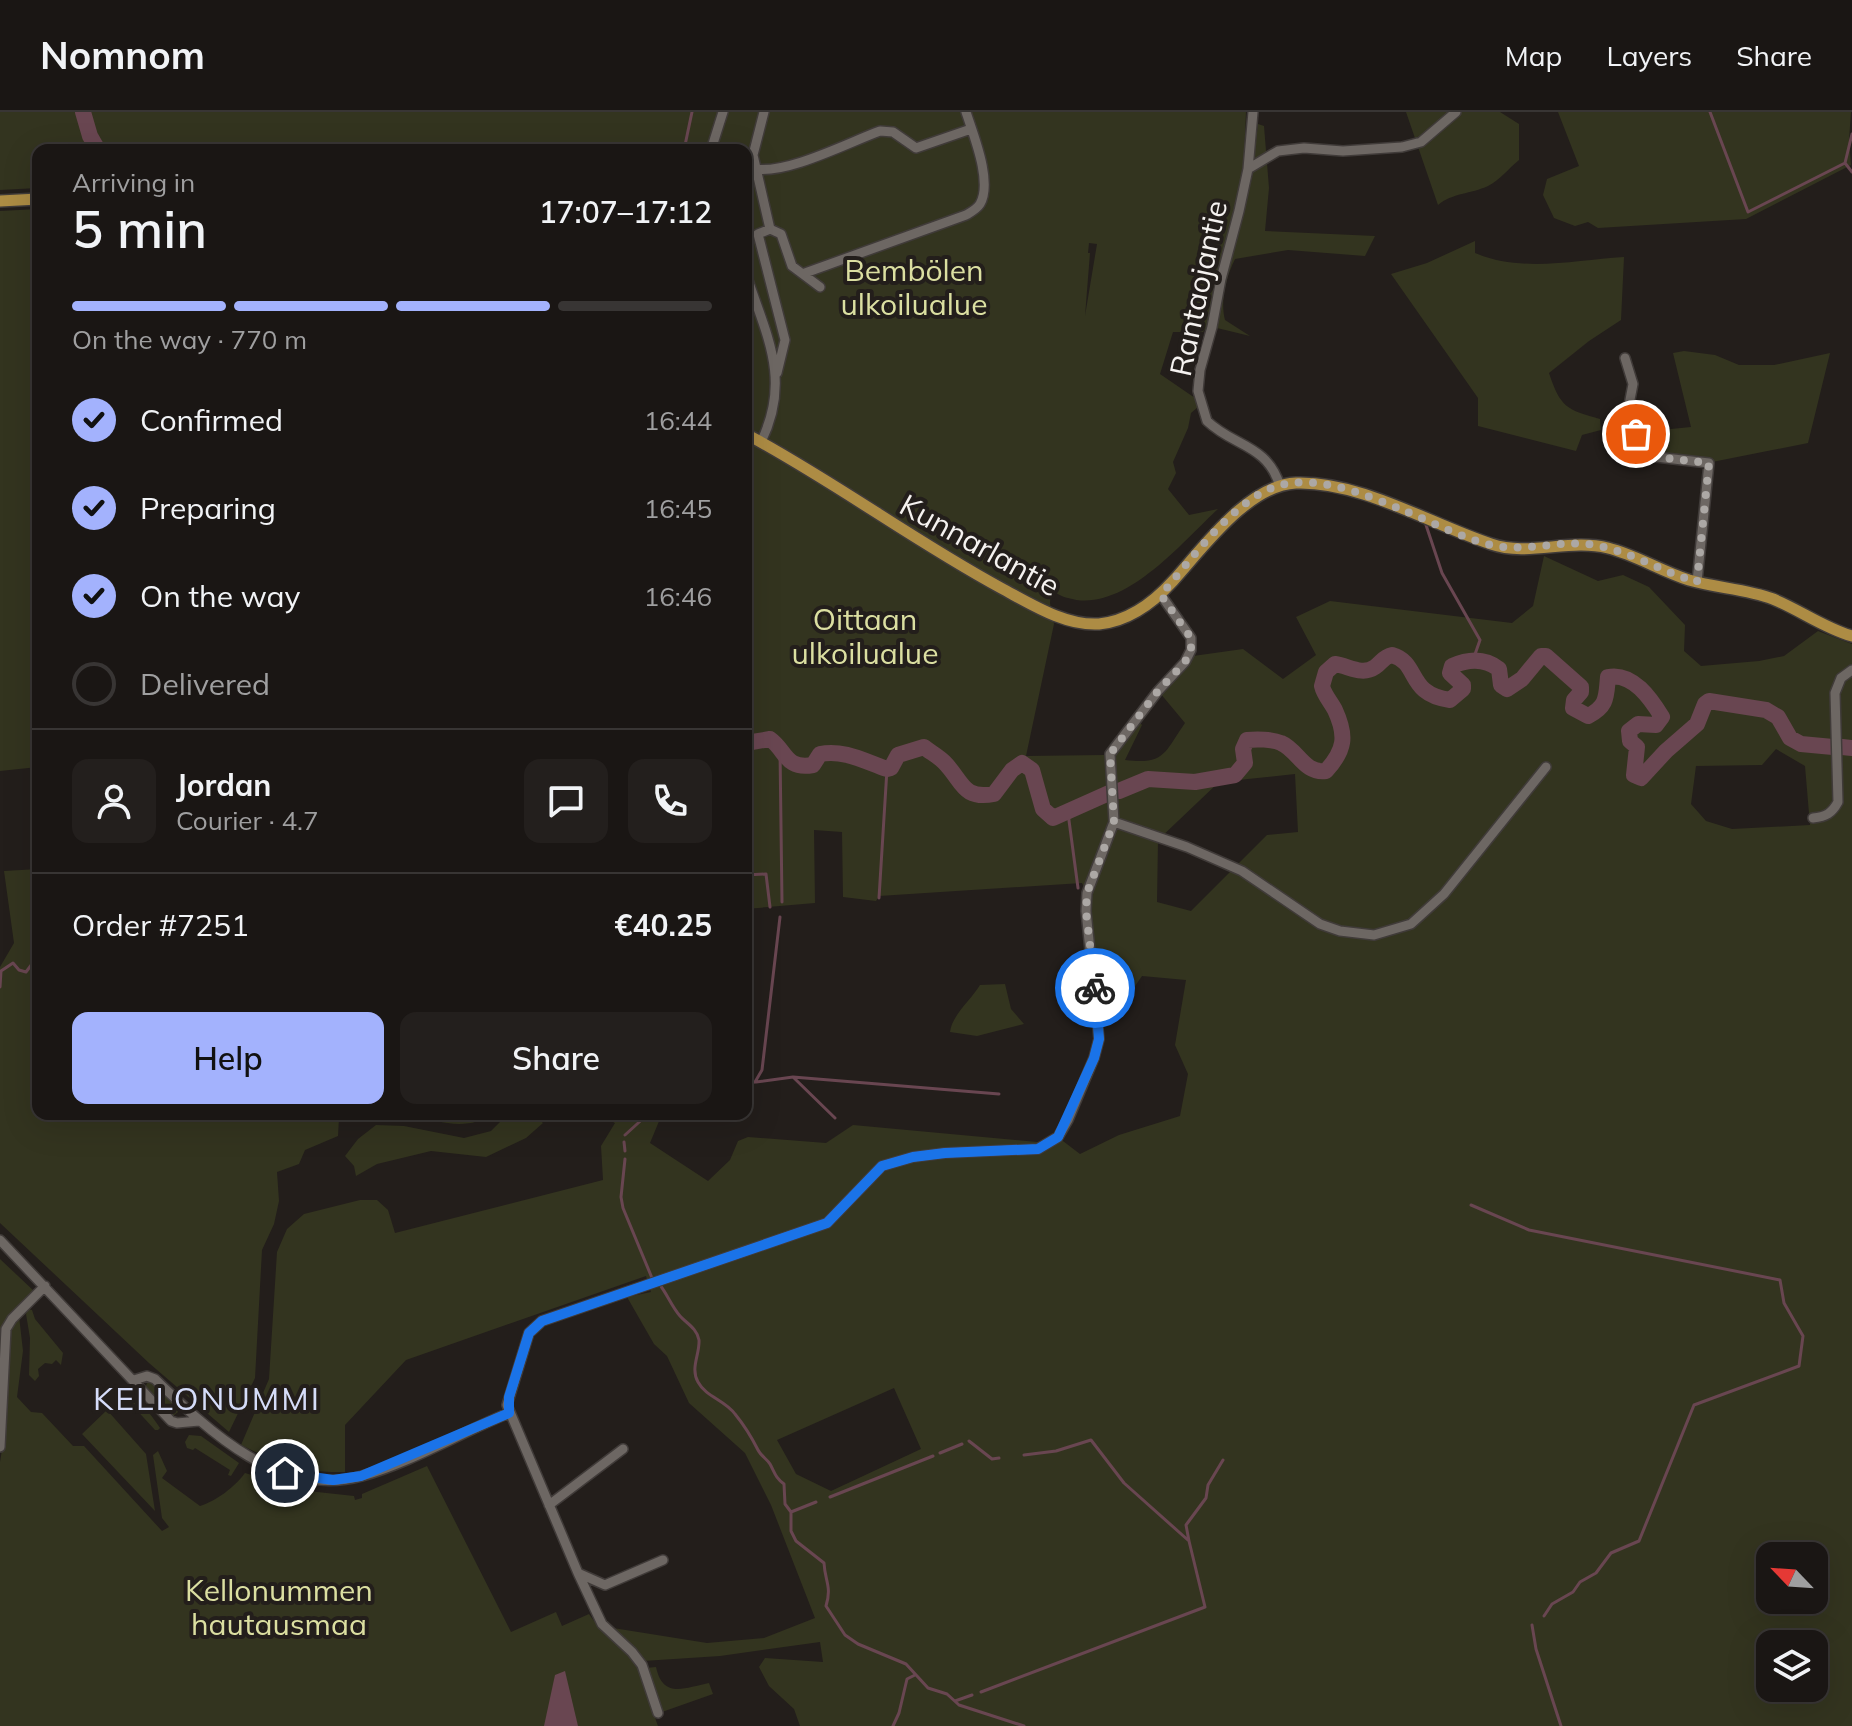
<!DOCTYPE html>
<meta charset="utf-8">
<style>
:root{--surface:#1a1614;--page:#231f1d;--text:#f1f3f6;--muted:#9f9fa0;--line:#383534;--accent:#a3b2fd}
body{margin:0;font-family:Mulish,sans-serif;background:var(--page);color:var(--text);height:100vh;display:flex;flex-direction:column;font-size:30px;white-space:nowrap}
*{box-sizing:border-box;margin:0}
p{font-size:26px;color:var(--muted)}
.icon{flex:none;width:44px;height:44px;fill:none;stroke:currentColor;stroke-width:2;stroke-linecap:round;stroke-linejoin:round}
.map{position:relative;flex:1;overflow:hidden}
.sheet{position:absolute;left:32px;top:32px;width:720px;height:976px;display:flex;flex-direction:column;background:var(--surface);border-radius:16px;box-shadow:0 8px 32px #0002,0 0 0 2px var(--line)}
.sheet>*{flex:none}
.needle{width:52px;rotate:295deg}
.buttons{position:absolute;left:1756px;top:1430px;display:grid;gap:16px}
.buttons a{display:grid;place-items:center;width:72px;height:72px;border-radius:16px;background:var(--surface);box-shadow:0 8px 32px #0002,0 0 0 2px var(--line);font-size:40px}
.pin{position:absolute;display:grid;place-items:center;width:68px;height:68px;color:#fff;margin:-34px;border:4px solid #fff;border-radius:50%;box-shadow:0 2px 8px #0007}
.courier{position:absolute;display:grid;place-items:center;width:80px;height:80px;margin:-40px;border:6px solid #1a73e8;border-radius:50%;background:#fff;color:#222;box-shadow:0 2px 10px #0007}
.overview em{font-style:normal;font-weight:600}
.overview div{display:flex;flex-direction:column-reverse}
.overview{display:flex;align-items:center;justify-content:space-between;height:136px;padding:0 40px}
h1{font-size:52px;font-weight:600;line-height:60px}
.bar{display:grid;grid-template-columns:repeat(4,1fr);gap:12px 8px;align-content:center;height:96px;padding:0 40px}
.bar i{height:10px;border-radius:6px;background:var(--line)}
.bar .selected{background:var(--accent)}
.bar p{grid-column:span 4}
.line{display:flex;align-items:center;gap:20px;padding:0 40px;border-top:2px solid var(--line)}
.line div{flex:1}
.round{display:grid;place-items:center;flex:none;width:84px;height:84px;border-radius:16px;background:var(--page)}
ol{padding:0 40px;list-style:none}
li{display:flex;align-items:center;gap:24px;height:88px}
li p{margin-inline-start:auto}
li .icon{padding:8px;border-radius:50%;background:var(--accent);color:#111;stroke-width:4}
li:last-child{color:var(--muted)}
li i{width:44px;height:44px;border:4px solid var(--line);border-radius:50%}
.action{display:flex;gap:16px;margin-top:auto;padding:16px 40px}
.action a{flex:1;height:92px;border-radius:16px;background:var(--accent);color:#111;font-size:32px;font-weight:600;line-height:92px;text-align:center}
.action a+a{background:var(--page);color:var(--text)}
header{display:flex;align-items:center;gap:48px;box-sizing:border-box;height:112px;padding:0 40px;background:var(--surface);border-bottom:2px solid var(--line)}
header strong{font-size:38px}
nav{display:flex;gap:44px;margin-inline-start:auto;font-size:28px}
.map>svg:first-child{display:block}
.green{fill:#33341f;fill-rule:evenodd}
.water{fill:#694651}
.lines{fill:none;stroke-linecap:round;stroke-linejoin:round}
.stream{stroke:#694651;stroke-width:3}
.river{stroke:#694651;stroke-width:16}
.minor-casing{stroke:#403b39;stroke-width:12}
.major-casing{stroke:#403b39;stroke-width:14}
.minor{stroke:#6d6763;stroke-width:9}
.major{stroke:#ad8c44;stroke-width:11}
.done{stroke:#aca8a5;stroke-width:8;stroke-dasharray:0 14.4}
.route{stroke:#1a73e8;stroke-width:10}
.labels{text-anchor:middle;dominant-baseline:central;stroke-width:8;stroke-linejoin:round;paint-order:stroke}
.park-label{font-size:30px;fill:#dbdfa1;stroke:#231e1b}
.street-label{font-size:30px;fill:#f5f2f0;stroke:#231e1b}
.neighbourhood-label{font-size:32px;letter-spacing:2px;fill:#d5dcf9;stroke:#231e1b}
</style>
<header>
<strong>Nomnom</strong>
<nav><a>Map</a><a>Layers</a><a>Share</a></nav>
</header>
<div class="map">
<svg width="1852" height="1614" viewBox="0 0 1852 1614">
<rect width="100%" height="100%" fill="#231e1b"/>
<path class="green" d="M0,0H1246L1244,49L1231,118L1212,185L1208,213L1203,220H1173L1160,262L1195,286L1198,295L1191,301L1188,316L1173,350L1176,361L1168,377L1189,403L1218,397C1182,430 1123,503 1068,486C1062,485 1056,481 1051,478L1050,491L1054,512L1026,644L1105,643L1114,646L1119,633L1138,609L1142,613L1125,648C1165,653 1164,641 1185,611L1160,581L1193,544L1243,537L1283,567L1316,543L1296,505L1330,489L1512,511L1533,494L1544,444L1598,469L1623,463L1649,475L1685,513L1684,539L1701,554L1759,549L1784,544L1818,519L1852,532V1614H800L794,1597L769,1574L759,1555L765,1546L823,1550L820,1530L720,1544L643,1549L613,1516L707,1531L764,1526L815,1506L771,1393L745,1341L689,1291L667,1244L654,1232L627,1185L651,1180L646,1164L406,1248L345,1313V1360C302,1361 279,1352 241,1333L269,1267L277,1140L287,1117L304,1102L360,1088H377L388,1098L395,1121L603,1068L601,1034L615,1011L598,1002H662L650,1031L708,1069L730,1048L738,1029L748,1025L826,1031L853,1013L1037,1030L1059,1026L1080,1042L1119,1023L1180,1004L1188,962L1175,933L1186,868L1142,864L1129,883L1108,882L1102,899L1090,800L1095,766L1087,781L1082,771L879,784L876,789L843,785L842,720L814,718L815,791L746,797V632L766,628L746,631V38H38V76L0,78ZM1089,131L1097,132L1085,204L1090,141H1088ZM1776,637L1805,654L1810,713L1732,717L1706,709L1691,692L1696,654L1762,653ZM1295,662L1298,720L1267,723L1191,799L1157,790L1158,728L1219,670ZM894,1276L921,1337L831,1379L796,1362L777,1328ZM1770,1444H1814V1488H1770ZM1770,1532H1814V1576H1770Z
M1406,0H1500L1519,12V48C1509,56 1500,68 1488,74C1471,82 1452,81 1438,93Z
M1558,0H1851L1849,28L1851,53L1746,107L1598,116L1588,110L1575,114L1554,106L1543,83L1547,67L1579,54Z
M1258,12L1264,14L1269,76L1265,119L1375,124L1365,144L1288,138L1235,147C1226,165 1220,189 1225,208L1250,224L1217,216L1222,175L1252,66Z
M38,97V655L0,659V99Z
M1475,129V141C1522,161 1575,148 1624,145L1621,208L1589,229L1549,261C1560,295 1567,298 1600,307L1601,318L1582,323L1576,339L1478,314V286L1391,162L1427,151Z
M1684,239L1715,243L1739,253H1774L1830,241L1808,331L1702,352L1648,349L1651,319L1691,315L1673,241Z
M38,757V1002H343L339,1006L338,1024L305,1038L299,1052L277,1060L279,1089L274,1112L262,1138L255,1266L229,1320L149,1251L0,1111V855L14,831L4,759Z
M1005,872L1011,897L1024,912L977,924L950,920C952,903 971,888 980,873Z
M418,1002H490C474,1018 436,1012 418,1002Z
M508,1002H533L543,1011L526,1026L486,1045L431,1039L377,1052L356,1064L354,1054L345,1044L358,1027L376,1013L404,1014L464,1026L491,1019Z
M0,1147L35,1180L9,1205L0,1262Z
M28,1197L32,1198L35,1207L63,1241L61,1253L56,1248L52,1252L45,1251L38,1257L39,1264L35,1269L29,1263L30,1226L26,1202Z
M19,1204L23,1239L17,1285L31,1300L42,1301L73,1334H84L162,1419L169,1415L162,1406L153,1343L158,1339L167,1359L162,1366L200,1394C216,1389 235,1375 245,1361L308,1379L354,1384L355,1388L362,1386V1382L427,1354L511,1520L556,1500L562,1514L589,1502C600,1519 615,1528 629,1543C645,1560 650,1592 658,1614H0V1350L7,1306L8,1224Z
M148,1270L158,1273L177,1292L178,1300L173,1304L168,1302L146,1280L145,1275Z
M132,1286C144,1293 152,1304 160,1316L158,1318H155L132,1293Z
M107,1298L146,1342L155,1399L82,1322Z
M189,1323L201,1324L239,1351L231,1364L228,1363L230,1358L195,1336L193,1338L187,1336L185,1330Z
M656,1555C663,1587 684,1576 709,1571L713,1582L662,1600L646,1556Z"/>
<path class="water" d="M565,1559L578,1614H544L555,1563Z"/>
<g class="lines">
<path class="stream" d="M1710,0L1748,100L1845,51L1852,22
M684,38L692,0
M1845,51L1852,60
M1426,413L1442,461L1480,528L1473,548
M780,639L782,790
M1068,701L1078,776
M746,763L766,762L770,795
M879,786L887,657
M0,875L1,859L13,851L19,858L26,860L35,848L38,849
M793,965L999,982
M756,970L793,965L835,1006
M746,971L755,970L762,958L780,805
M625,1023L648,1002
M624,1030L625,1039
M625,1047L621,1085L623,1096L652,1166
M1471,1093L1529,1118L1780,1168L1784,1191L1803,1224L1799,1254L1694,1293L1639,1429L1611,1441L1596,1461L1580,1470L1573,1480L1552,1492L1544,1504
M660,1173C667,1182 672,1195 680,1204C686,1211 697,1216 699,1228C700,1242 690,1256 698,1270C706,1285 725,1288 735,1302C744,1313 752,1326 758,1338C761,1344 767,1347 770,1352C775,1361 775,1365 784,1372L785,1392L791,1400V1419L796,1429L824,1451C825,1470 832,1474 826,1494L845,1523L858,1532L906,1552L928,1576L947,1582L959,1593L1024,1614
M969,1329L992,1347L999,1346
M940,1341L962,1332
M830,1385L933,1344
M791,1400L816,1390
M1189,1429L1186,1413L1206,1386L1208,1373L1223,1348
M1532,1513L1536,1537L1561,1614
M981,1580L1205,1495L1189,1429L1124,1371L1091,1328L1056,1339L1024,1343
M955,1589L972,1583
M893,1614L899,1601L907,1567L915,1563"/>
<path class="river" d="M83,0L90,24L98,38
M746,631L770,627C786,638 785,658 813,653L820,642C844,637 866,650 887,657L891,656L898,643L924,635C930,640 938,644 944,650C963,669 962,688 994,682L1012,658L1022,651L1032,658L1043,697L1053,706L1109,681
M1842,635L1852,636
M1119,679L1148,667L1195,670L1235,663L1245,651L1243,637L1247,628C1256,627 1272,627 1281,631C1298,638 1304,662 1326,659C1345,638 1347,624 1335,598C1331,590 1324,583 1322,574L1326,560L1335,552C1349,554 1362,564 1375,555C1382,550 1383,545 1392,543C1420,551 1406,582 1450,588L1463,577V573L1450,561L1452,554C1468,547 1485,546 1499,557L1501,573L1507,577L1522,567L1541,544H1546L1581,575V580L1574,588L1573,596L1588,604C1608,594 1606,584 1608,565C1633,560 1651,587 1662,605L1656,613L1638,612L1629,619L1630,629L1637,635L1634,663L1641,666L1666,639L1697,612L1705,592L1709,589L1766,598L1778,605L1790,626L1801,632L1833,635"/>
<g class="minor-casing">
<path id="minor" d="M764,0L753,43L770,117
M1253,0L1248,57L1239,99L1221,167L1212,215L1200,258L1198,279L1207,309C1234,335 1267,332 1280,374
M711,38L723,0
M755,57C788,62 847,31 880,19L893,20L916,36L971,17
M1248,57L1278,39L1304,36L1343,39L1402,35L1421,30L1456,0
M805,161L966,103C971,100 977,97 980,92C993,70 973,22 966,0
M746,162C766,223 792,267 761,330
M1625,246L1633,272L1629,293L1636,322L1656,345L1709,351L1697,470
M777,261L785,228L758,122L770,117L781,122L792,154L820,175
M1813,706C1826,705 1832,701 1838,690L1835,581L1841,566L1852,558
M1114,710L1187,735L1242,759L1320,812L1340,819L1374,823L1411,812L1444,782L1546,655
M0,1128L171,1309L177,1311L199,1309
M134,1268L147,1264L155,1267C209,1319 279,1387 362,1364C412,1350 460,1321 509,1301
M0,1335L6,1217L12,1207L45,1174
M549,1393L623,1337
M663,1448L605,1473L578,1461L507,1293L529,1221L542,1209L827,1111L882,1054L913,1045L945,1041L1038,1037L1058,1025L1068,1008L1094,946L1099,927L1086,799L1087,781L1114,710L1110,642L1158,579L1185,550L1191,538V526L1161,483
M578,1461L602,1512L632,1540L642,1553L658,1601"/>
</g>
<g class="major-casing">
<path id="major" d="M0,89L38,87
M746,322C834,369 914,429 1001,476C1031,492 1065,514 1099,512C1129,509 1154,490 1173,469C1203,436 1248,373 1296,371C1361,369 1430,412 1491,432C1529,445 1569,426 1608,436C1636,443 1661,459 1689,468C1716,476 1747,477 1773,487C1800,498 1824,516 1852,524"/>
</g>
<use href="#minor" class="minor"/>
<use href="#major" class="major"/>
</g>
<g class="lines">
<path class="done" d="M1095,876L1086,799L1087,781L1114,710L1110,642L1158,579L1185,550L1191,538V526L1161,483C1190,449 1236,384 1281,373C1322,363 1368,384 1405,399C1434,411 1466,428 1496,434C1529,440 1562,427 1594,433C1630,439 1662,460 1697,470L1709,351L1656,345L1636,322"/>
<path class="route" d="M285,1361L333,1368L361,1364L509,1301V1285L529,1221L542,1209L827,1111L882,1054L913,1045L945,1041L1038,1037L1058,1025L1094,946L1099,927L1095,876"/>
</g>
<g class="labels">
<g class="park-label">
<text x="914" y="158">Bembölen<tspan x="914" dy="34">ulkoilualue</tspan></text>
<text x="865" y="507">Oittaan<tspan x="865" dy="34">ulkoilualue</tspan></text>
<text x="279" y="1478">Kellonummen<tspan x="279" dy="34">hautausmaa</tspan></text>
</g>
<g class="street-label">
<text transform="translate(1198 176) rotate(-78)">Rantaojantie</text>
<text transform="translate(980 433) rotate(29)">Kunnarlantie</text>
</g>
<g class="neighbourhood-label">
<text x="207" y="1286">KELLONUMMI</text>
</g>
</g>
</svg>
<div class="buttons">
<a><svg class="needle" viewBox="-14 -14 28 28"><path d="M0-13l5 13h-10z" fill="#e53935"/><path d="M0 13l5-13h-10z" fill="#9f9fa0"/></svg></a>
<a><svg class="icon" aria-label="layers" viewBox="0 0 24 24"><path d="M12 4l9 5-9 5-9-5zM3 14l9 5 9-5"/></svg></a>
</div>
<div class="pin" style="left:1636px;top:322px;background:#ea580c"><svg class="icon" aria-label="bag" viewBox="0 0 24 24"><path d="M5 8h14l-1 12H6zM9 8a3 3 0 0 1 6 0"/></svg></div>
<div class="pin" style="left:285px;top:1361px;background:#1f2937"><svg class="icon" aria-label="home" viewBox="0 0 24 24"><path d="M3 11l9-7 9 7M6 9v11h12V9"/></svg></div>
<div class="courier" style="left:1095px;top:876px"><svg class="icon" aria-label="bike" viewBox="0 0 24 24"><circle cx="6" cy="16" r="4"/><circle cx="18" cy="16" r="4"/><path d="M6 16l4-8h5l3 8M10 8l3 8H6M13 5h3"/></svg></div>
<section class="sheet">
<div class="overview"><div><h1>5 min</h1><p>Arriving in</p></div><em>17:07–17:12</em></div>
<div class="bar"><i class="selected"></i><i class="selected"></i><i class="selected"></i><i></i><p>On the way · 770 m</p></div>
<ol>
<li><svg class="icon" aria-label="check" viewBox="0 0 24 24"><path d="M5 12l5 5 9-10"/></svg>Confirmed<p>16:44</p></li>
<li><svg class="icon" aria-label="check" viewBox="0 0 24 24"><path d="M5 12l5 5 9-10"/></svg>Preparing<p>16:45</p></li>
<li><svg class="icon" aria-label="check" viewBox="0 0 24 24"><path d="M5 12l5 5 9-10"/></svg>On the way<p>16:46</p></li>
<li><i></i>Delivered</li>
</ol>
<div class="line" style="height:144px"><a class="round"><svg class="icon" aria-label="person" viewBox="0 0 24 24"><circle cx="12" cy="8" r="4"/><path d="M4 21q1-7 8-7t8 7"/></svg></a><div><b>Jordan</b><p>Courier · 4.7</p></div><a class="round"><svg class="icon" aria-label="chat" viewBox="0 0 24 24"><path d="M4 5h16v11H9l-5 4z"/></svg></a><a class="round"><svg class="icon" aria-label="phone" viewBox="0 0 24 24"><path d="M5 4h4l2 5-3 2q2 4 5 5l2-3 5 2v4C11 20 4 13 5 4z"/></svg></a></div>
<div class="line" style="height:104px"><div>Order #7251</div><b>€40.25</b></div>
<div class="action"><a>Help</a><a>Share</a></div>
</section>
</div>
